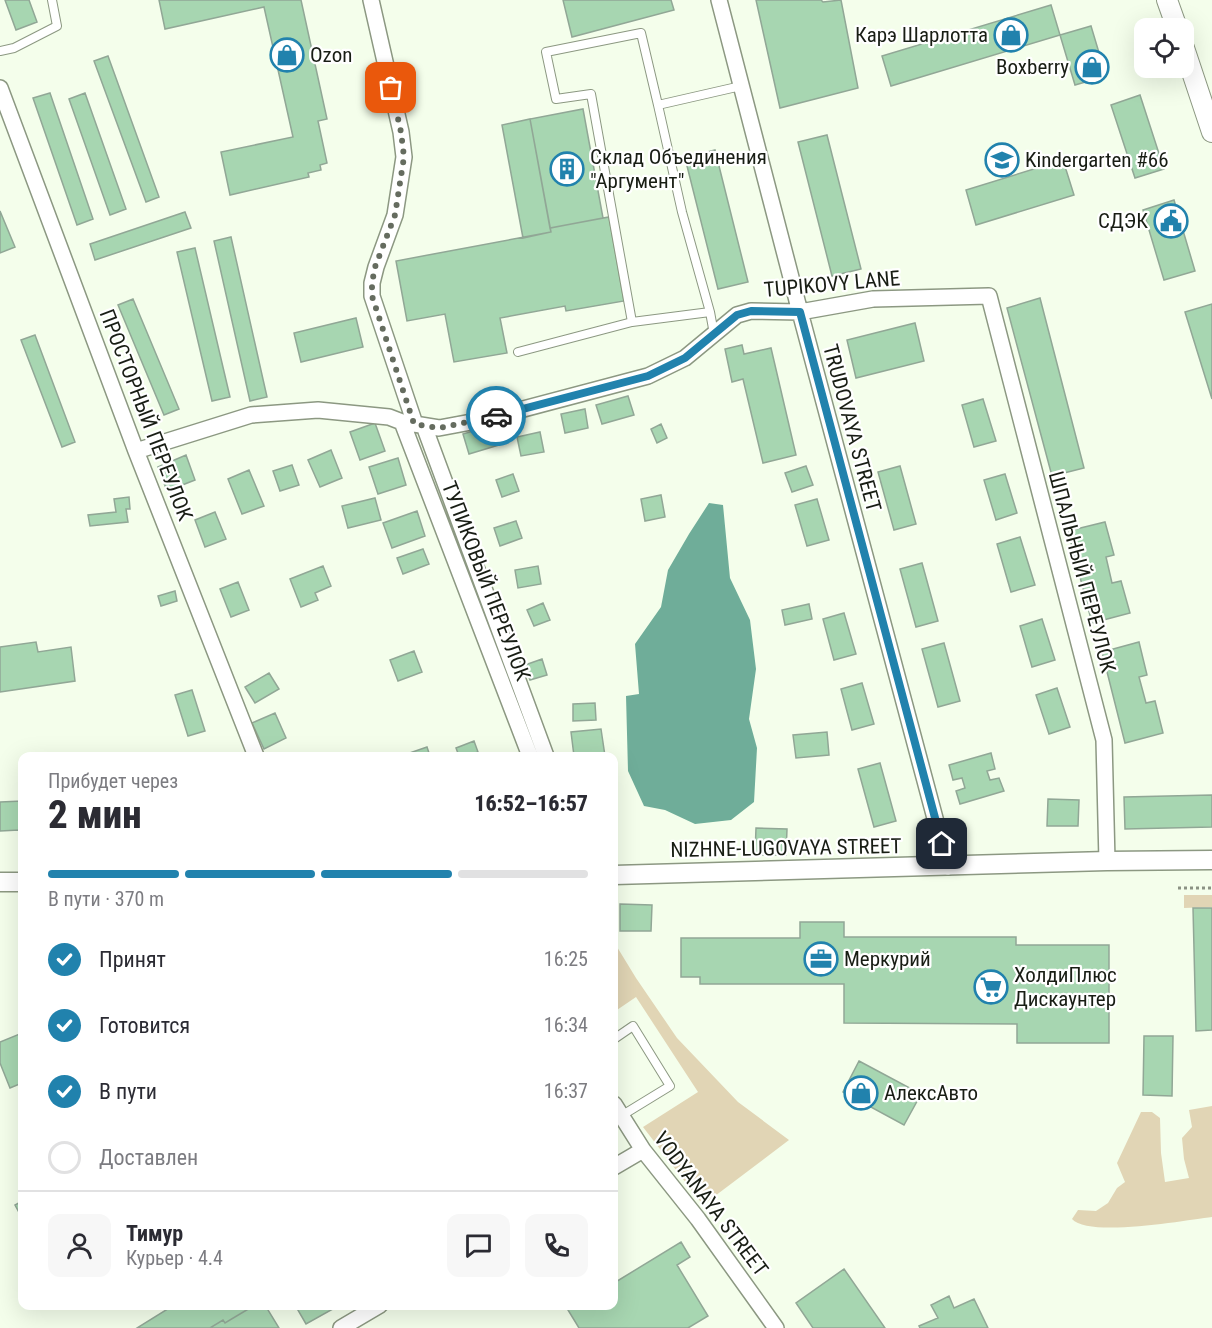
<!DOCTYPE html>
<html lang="ru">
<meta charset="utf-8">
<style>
:root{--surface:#fff;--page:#f7f7f7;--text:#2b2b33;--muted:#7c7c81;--line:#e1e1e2;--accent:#2182ad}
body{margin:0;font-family:"Roboto Condensed",sans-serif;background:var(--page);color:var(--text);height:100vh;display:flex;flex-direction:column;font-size:22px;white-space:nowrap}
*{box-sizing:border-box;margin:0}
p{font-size:20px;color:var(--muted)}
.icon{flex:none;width:33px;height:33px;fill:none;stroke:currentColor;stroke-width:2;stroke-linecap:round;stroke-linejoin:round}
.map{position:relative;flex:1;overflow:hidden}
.sheet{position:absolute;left:18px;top:752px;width:600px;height:558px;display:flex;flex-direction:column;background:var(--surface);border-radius:12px;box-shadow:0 6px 24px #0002}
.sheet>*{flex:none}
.fabs{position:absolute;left:1134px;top:18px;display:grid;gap:12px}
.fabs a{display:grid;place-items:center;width:60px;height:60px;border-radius:12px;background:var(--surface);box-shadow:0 6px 24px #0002;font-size:30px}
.pin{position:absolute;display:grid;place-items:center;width:51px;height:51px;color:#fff;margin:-26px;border-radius:12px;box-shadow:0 3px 9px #0006}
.courier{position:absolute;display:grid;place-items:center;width:60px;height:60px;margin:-30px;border:4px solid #2182ad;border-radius:50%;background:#fff;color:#222;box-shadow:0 2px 8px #0007}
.summary em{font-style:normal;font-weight:800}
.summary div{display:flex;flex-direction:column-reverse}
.summary{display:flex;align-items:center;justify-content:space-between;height:102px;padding:0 30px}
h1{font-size:39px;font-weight:800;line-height:45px}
.bar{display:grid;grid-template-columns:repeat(4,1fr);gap:9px 6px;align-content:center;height:72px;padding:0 30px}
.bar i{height:8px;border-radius:4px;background:var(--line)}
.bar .current{background:var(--accent)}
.bar p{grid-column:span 4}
.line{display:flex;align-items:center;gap:15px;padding:0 30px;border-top:2px solid var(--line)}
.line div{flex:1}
.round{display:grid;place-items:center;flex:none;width:63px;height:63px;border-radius:12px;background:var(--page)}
ol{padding:0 30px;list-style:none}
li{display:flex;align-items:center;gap:18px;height:66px}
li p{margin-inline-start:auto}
li .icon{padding:6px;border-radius:50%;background:var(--accent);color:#fff;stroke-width:4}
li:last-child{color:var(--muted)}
li i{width:33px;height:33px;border:3px solid var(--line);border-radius:50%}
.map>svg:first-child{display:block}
.green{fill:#e1d5b5}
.water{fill:#6fad99}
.building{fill:#a7d6b1;stroke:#91a796;stroke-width:1.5}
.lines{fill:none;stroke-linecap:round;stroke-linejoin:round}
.service-casing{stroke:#8c9882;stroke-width:10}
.minor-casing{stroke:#8c9882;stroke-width:18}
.tertiary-casing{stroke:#8c9882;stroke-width:21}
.secondary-casing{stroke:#8c9882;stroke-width:22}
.path{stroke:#8b9284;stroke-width:3;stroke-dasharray:3 3;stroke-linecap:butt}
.service{stroke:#fff;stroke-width:8}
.minor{stroke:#fff;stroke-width:15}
.tertiary{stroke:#fff;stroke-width:18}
.secondary{stroke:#fff;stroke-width:20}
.done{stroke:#656c5f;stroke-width:6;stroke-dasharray:0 10.8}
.route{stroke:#2182ad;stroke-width:8}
.labels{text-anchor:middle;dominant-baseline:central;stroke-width:4.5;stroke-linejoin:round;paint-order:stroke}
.poi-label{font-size:21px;fill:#181d14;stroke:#fff;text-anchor:start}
.street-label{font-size:21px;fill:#181d14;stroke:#fff}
</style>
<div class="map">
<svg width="1212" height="1328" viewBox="0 0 1212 1328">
<rect width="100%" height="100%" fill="#f4feeb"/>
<path class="green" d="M1184,895H1212V907L1184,908Z
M614,942L636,978L677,1038L738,1102L789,1140L703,1205L643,1127L698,1092L636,997L614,1012Z
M1212,1106V1217C1186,1220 1089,1238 1072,1219L1078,1210L1096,1211L1108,1203L1117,1188L1125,1182L1117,1163L1141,1112H1152L1160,1118L1161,1153L1165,1182L1189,1178L1184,1159L1182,1138L1192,1127L1189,1110Z"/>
<path class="water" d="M709,503L723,505L730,578L750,620L756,669L749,719L757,748L754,802L731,820L695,824L665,810L644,806L628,771L626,696L639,694L635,644L661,607L668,570L689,534Z"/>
<path class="building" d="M5,0H29L37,22L16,30Z
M159,0H301L327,119L318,121L327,163L320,165L321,170L308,173L309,177L230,195L221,152L293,137L264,7L165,29Z
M563,0H671L674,10L572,37Z
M756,0H821L823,2L841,0L858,88L780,108Z
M1051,5L1060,35L891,86L882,56Z
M1091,26L1106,76L1075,85L1060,35Z
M108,56L159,197L146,202L94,61Z
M50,93L93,219L77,225L33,98Z
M85,93L126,209L110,215L69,99Z
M1140,95L1164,169L1135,178L1111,105Z
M583,109L603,218L550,228L530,119Z
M530,119L551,232L523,238L502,125Z
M827,135L861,269L832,276L798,142Z
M715,150L748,282L718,289L685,158Z
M1063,160L1074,195L976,225L966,190Z
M1174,200L1195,271L1164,280L1143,210Z
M0,211L15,247L0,253Z
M185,212L191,228L95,260L90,244Z
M609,217L624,301L566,311L565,306L500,318L507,353L454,362L445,314L407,321L396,261L551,232L550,228Z
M231,237L267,397L250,401L214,241Z
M195,248L230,397L212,401L177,252Z
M1040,298L1084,468L1052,476L1007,308Z
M133,299L179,409L164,415L118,305Z
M1212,304V399L1185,312Z
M356,318L363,347L301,362L294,333Z
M915,323L924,361L856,378L847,340Z
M35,335L75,442L62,447L21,340Z
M742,345L744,354L771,348L796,455L763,463L743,379L732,382L725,349Z
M628,396L634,415L602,424L596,405Z
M983,399L996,441L974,447L962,405Z
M585,409L588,428L565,433L561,414Z
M375,423L385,451L360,460L350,432Z
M661,424L667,438L657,443L651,429Z
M493,425L499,445L469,454L463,434Z
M540,432L544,452L521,456L517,437Z
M331,450L342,478L320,487L308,460Z
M186,455L195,480L167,491L158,467Z
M398,458L406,485L378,494L369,467Z
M292,465L299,485L280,491L273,471Z
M806,466L813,485L792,492L785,473Z
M900,466L916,524L894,530L878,472Z
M249,470L264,506L242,514L228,479Z
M513,474L519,491L502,497L496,480Z
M1005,474L1017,513L996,520L984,480Z
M661,495L665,517L645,521L641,499Z
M129,497L130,509H126L128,522L90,526L88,515L116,512L114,499Z
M375,498L381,520L348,528L342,506Z
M817,499L829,540L807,546L795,505Z
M417,511L425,536L392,548L383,523Z
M215,512L226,539L205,547L195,520Z
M516,521L522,538L500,546L494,528Z
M1105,522L1114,555L1106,557L1112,583L1121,581L1130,613L1092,623L1068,531Z
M1020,537L1035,585L1011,592L997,544Z
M423,549L429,564L403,574L397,558Z
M922,563L938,621L916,627L900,569Z
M323,566L331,586L315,593L318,600L301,607L290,579Z
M538,566L541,584L518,588L515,570Z
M238,582L249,610L231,617L220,589Z
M175,591L177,601L161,606L158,596Z
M543,603L550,620L534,626L527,610Z
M809,604L812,619L785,625L782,610Z
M844,613L856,654L834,660L823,619Z
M1042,619L1055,660L1032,667L1020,626Z
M36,642L38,652L71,647L75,681L0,692V647Z
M1139,642L1147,675L1139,677L1146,703L1155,701L1163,733L1125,743L1102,652Z
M944,643L960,701L938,707L922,649Z
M414,651L422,672L398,681L390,660Z
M542,659L547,675L530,680L525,665Z
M269,673L279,689L255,703L245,687Z
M862,683L874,724L852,730L841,689Z
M1057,688L1070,727L1049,734L1036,695Z
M192,690L205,731L188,736L175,695Z
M595,703L596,720L573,721V704Z
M275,713L286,738L264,749L252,723Z
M601,729L605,756H574L571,732Z
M827,732L829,755L796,758L793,735Z
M474,741L478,752L466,756H459L456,748Z
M427,747L430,756H401Z
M991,753L995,769L987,771L990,780L999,778L1004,791L960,804L956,791L965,788L962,778L953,780L949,765Z
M880,763L896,821L874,827L858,769Z
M1212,795V827L1125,829L1124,797Z
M1048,799L1079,800L1078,826H1047Z
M22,801V852H21L19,830L0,831V802Z
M756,828L787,829L786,855H755Z
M620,904L652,905L651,931H620Z
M1193,908H1212V1030L1196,1031Z
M800,922H844V937H1016V945H1109V1043H1017V1024L844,1023V984H700V977H681V938H800Z
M22,1033V1083L10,1088L0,1063V1042Z
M1144,1036H1173L1172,1096L1143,1095Z
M859,1061L921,1094L904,1125L843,1092Z
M22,1201V1218L15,1205Z
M681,1242L690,1257L677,1265L708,1316L688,1328H579L568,1310L577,1305H614V1283Z
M844,1269L885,1328H813L796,1303Z
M949,1296L954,1308L974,1299L988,1328H920L919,1326L938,1318L931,1305Z
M174,1305H255L225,1323L223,1320L210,1328H137Z
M255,1305H265L279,1328H210L223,1320L225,1323Z
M295,1305H340L306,1324Z"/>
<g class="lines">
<g class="service-casing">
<path id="service" d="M0,51L14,48L57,26L52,0
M658,105L682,212L710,312L714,334
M632,322L591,94L556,99L546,52L641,33L658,105L741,86
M518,352L632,322L710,312
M614,1039L633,1026L670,1086L621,1116"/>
</g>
<g class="minor-casing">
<path id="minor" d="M371,0L401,132L404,157L395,215L376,267L372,283V296L415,424
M719,0L800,312L948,867
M0,88L136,451L256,756
M402,422L530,756
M424,426L546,756
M136,451L251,415L318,410L389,417L402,422L439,428L482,420L648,376L685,358L737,315L751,311L800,312L873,299L989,296L1104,740L1107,861
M614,1104L643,1150L698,1219L776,1328
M614,1167L643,1150
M341,1328L380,1305"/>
</g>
<g class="tertiary-casing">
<path id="tertiary" d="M614,875L1107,861L1212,860
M0,882H22"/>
</g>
<g class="secondary-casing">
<path id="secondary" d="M1167,0L1177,28
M1184,48L1212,132"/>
</g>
<path class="path" d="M1178,888H1212"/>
<use href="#service" class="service"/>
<use href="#minor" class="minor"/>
<use href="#tertiary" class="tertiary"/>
<use href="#secondary" class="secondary"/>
</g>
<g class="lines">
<path class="done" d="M391,88L401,132L404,157L395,215L375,267L372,283V296L414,424L439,428L496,416"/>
<path class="route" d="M496,416L648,376L685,358L737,315L751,311L800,312L942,844"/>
</g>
<defs>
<g id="shop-ring" transform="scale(1.725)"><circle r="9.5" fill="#fff" stroke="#2182ad" stroke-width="1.5"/><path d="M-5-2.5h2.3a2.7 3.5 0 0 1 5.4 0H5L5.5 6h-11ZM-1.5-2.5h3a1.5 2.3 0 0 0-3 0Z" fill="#2182ad"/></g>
<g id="school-ring" transform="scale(1.725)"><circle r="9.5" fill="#fff" stroke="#2182ad" stroke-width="1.5"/><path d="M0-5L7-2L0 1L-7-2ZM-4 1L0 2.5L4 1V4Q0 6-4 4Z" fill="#2182ad"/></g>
<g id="building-ring" transform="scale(1.725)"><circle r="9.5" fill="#fff" stroke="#2182ad" stroke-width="1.5"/><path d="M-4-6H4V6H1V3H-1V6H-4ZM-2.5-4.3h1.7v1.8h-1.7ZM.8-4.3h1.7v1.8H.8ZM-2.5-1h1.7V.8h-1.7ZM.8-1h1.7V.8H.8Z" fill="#2182ad"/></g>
<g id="civic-ring" transform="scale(1.725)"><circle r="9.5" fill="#fff" stroke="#2182ad" stroke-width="1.5"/><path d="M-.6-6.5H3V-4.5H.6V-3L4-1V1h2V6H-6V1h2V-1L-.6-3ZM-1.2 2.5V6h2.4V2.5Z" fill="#2182ad"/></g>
<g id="office-ring" transform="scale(1.725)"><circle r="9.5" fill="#fff" stroke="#2182ad" stroke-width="1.5"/><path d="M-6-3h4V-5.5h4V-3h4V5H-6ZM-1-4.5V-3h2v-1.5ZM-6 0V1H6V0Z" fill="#2182ad"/></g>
<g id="supermarket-ring" transform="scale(1.725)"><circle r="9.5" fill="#fff" stroke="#2182ad" stroke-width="1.5"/><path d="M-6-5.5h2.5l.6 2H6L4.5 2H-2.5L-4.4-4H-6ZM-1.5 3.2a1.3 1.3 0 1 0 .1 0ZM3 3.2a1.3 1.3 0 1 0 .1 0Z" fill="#2182ad"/></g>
</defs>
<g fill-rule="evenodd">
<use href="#shop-ring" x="1011" y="35"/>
<use href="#shop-ring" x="287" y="55"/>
<use href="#shop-ring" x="1092" y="67"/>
<use href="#school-ring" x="1002" y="160"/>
<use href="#building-ring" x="567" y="169"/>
<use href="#civic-ring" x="1171" y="221"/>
<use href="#office-ring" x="821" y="959"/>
<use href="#supermarket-ring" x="991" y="987"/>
<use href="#shop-ring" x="861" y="1093"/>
</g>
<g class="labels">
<g class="poi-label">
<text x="988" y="35" text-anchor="end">Карэ Шарлотта</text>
<text x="310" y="55">Ozon</text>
<text x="1069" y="67" text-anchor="end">Boxberry</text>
<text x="590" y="157">Склад Объединения<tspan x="590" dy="24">"Аргумент"</tspan></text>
<text x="1025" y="160">Kindergarten #66</text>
<text x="1148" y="221" text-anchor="end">СДЭК</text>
<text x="844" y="959">Меркурий</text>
<text x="1014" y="975">ХолдиПлюс<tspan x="1014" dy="24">Дискаунтер</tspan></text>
<text x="884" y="1093">АлексАвто</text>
</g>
<g class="street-label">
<text transform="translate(832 284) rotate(-5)">TUPIKOVY LANE</text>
<text transform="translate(146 415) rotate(69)">ПРОСТОРНЫЙ ПЕРЕУЛОК</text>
<text transform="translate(852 428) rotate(75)">TRUDOVAYA STREET</text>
<text transform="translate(1082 572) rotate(75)">ШПАЛЬНЫЙ ПЕРЕУЛОК</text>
<text transform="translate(486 581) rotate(69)">ТУПИКОВЫЙ ПЕРЕУЛОК</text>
<text transform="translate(786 848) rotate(-1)">NIZHNE-LUGOVAYA STREET</text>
<text transform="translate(711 1204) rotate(53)">VODYANAYA STREET</text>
</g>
</g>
</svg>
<div class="fabs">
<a><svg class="icon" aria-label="locate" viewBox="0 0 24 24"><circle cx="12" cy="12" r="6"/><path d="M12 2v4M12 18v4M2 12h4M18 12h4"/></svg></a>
</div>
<div class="pin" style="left:391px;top:88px;background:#ea580c"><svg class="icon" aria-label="bag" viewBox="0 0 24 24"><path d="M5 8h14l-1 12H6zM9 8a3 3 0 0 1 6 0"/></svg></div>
<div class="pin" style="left:942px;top:844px;background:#1f2937"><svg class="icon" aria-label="home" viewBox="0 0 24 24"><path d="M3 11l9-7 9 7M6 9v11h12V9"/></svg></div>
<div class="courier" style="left:496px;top:416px"><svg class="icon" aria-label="car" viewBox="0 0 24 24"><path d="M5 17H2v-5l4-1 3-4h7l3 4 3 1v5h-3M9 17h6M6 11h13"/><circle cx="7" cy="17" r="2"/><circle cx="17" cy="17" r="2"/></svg></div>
<section class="sheet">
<div class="summary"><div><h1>2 мин</h1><p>Прибудет через</p></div><em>16:52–16:57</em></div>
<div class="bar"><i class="current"></i><i class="current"></i><i class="current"></i><i></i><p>В пути · 370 m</p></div>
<ol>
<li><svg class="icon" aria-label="check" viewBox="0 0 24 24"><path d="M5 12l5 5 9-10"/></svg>Принят<p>16:25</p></li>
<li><svg class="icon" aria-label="check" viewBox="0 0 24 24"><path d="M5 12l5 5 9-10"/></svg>Готовится<p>16:34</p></li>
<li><svg class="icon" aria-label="check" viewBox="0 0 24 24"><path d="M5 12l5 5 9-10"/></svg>В пути<p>16:37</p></li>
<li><i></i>Доставлен</li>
</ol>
<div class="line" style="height:108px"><a class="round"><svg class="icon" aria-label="person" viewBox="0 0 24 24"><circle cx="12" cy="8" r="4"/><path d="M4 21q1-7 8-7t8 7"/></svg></a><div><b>Тимур</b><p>Курьер · 4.4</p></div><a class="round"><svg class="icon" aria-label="chat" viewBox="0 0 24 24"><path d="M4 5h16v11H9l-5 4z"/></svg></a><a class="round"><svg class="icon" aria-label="phone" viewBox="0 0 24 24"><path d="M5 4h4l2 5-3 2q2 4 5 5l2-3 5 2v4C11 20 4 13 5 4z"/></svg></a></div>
</section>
</div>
